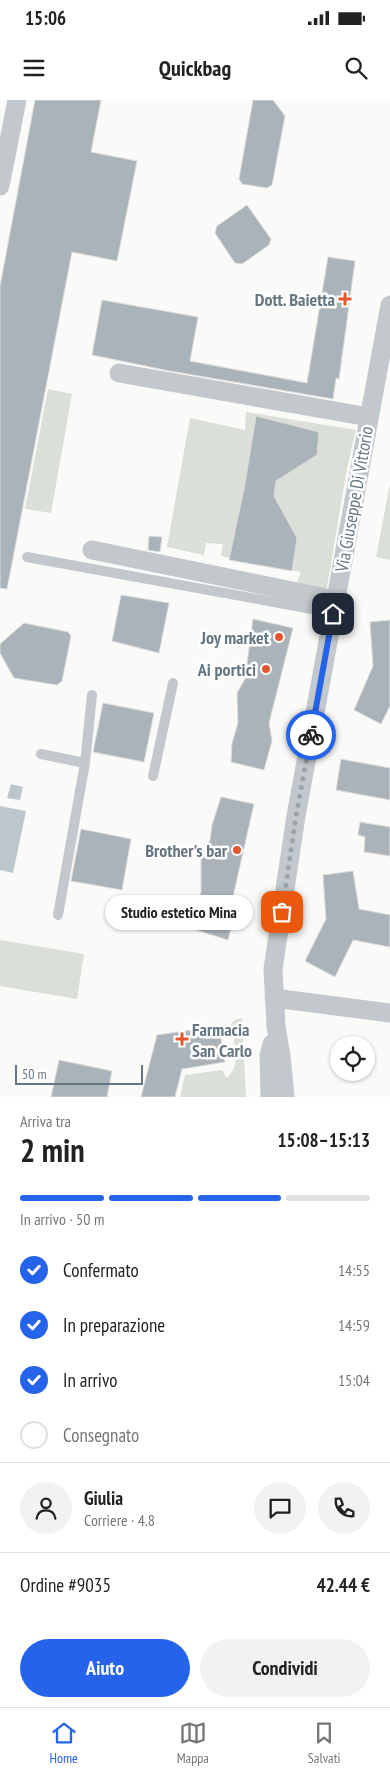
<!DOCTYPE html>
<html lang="it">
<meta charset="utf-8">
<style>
:root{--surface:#fff;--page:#f2f2f2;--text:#222;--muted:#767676;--line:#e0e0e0;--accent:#2563eb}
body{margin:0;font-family:"PT Sans Narrow",sans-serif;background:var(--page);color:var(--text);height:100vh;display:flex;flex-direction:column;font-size:19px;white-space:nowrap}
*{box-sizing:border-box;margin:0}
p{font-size:16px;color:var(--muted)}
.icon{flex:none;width:28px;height:28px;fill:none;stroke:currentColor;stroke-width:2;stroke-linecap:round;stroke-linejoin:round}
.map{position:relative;height:997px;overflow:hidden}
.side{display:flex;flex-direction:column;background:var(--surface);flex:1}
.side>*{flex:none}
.tools{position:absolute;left:330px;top:936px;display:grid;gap:10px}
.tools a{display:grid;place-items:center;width:45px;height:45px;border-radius:50%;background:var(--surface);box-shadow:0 1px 4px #0004;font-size:25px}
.scale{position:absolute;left:15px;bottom:12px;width:128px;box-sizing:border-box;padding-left:5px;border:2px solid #657683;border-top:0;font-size:14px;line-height:18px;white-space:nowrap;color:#657683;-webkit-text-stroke:4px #fff;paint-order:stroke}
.pin{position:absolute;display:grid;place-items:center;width:42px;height:42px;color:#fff;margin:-21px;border-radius:10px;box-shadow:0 2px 8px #0006}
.courier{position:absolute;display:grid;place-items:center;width:50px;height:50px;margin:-25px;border:4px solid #2563eb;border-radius:50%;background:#fff;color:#222;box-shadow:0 1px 6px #0007}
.bubble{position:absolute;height:35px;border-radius:18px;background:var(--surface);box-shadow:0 1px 4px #0004;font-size:16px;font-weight:700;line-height:35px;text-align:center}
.overview em{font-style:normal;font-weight:700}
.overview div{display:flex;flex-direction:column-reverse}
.overview{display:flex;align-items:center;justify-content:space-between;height:85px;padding:0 20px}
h1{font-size:32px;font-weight:700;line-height:38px}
.bar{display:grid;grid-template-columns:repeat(4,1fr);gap:8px 5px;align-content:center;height:60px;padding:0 20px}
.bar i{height:6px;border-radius:4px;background:var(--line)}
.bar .selected{background:var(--accent)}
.bar p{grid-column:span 4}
.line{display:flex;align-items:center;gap:12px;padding:0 20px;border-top:1px solid var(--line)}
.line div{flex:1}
.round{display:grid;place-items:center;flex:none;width:52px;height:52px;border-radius:26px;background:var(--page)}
ol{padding:0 20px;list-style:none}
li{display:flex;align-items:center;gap:15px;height:55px}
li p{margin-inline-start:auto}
li .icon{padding:5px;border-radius:50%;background:var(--accent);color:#fff;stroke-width:4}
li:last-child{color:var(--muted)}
li i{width:28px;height:28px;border:2px solid var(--line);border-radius:50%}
.cta{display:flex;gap:10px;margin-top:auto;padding:10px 20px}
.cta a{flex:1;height:58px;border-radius:30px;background:var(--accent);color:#fff;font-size:20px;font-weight:700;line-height:58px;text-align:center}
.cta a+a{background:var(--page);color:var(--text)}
.status{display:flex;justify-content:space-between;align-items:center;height:35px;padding:0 25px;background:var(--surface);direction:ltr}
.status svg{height:14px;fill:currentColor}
header{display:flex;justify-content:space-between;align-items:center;height:65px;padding:0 20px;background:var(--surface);font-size:22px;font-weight:700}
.tab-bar{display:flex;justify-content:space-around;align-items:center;height:70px;border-top:1px solid var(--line);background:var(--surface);font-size:14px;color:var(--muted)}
.tab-bar a{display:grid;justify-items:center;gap:2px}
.tab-bar .selected{color:var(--accent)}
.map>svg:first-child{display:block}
.green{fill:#dadfd7}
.water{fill:#bbc7cb}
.building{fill:#aab3b9;stroke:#dcdcda}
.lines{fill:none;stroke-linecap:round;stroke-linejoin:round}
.lane{stroke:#c3c8cc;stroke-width:10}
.street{stroke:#c3c8cc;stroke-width:19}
.done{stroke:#99a4ac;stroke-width:5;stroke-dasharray:0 9}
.route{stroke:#2563eb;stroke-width:6}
.poi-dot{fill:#e4572e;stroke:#fff;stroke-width:2}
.labels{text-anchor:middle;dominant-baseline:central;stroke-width:5;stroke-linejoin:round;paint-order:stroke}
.poi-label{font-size:18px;font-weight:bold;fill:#657683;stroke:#fff;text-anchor:end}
.street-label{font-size:18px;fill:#657683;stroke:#fff}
</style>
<div class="status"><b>15:06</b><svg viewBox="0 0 49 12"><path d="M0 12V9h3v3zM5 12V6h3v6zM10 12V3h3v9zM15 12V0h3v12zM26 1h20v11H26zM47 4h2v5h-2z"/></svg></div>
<header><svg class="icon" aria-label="menu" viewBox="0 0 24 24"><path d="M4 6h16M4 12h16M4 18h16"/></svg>Quickbag<svg class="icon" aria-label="search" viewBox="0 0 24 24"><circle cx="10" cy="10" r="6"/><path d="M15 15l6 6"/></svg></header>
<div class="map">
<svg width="390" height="997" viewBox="0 0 390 997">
<rect width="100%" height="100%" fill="#fafaf8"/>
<path class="green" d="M48,289L72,294L51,413L25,409Z
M246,312L356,330C342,383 337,437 326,491L295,487L301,472L221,456L223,444L206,443L204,455L167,447L190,318L245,330Z
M390,384V460L376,457Z
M0,840L84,854L77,899L0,886Z
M242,918L246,997H180L185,975L222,970L227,978C242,964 234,943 231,924L235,920Z"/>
<path class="water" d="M11,684L23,687L20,700L7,698Z
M0,706L26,711L13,773L0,770Z"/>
<path class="building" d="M35,0H101L91,52L137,61L117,161L72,152L7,489L0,488V186Z
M253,0H273L285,16L272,85L267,88L242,84L239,79Z
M247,105L271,139L269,145L242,164L235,163L215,133L217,126Z
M328,157L355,161L339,279L336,278L333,299L170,271L92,255L102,200L198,217L190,261L307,283Z
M256,316L319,332L317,355L276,381L274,396L297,438L292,471L229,460L244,389Z
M149,436L162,437L160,452L148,450Z
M121,495L169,503L159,553L112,541Z
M253,519L293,528L269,623L272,641L264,670L231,662L232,643L238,623L237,593L245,579Z
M390,520V606L381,624L354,610L373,566L370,522Z
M24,523L68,532L71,536L62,581L57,585L14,578L0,553V544Z
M103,603L154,613L144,662L93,652Z
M341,659L390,668V700L336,690Z
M221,697L254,704L232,801L235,812L228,840L196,830L201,791V758L210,740L212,725Z
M360,722L390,727V756L364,752L365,737L358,735Z
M81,729L131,739L122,790L71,781Z
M353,771L359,809L390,815V847L353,840L335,877L305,861L326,819L323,775Z
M219,926L225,962L182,969L175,997H141L157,935Z
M59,960L112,971L107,997H51Z"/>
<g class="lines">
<path class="lane" d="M27,457L312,509
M41,654L85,663
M153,676L173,583
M58,815L85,663L92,595"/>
<path class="street" d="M0,86L17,0
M119,273L369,317
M92,450L336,500
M274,898L390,913
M270,997L269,956L272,944
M285,997L281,956L276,926L273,869L296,716L390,205"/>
</g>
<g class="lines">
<path class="done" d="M282,812L296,716L311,635"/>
<path class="route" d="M311,635L333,514"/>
</g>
<g class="poi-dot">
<path d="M342.5 191.5h5v5h5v5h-5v5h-5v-5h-5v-5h5z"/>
<circle cx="279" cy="537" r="5"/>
<circle cx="266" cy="569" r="5"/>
<circle cx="237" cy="750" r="5"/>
<path d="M179.5 931.5h5v5h5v5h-5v5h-5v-5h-5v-5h5z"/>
</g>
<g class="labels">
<g class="poi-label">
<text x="335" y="199">Dott. Baietta</text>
<text x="269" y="537">Joy market</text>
<text x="256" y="569">Ai portici</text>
<text x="227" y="750">Brother's bar</text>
<text x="192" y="929" text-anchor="start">Farmacia<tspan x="192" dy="21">San Carlo</tspan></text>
</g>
<g class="street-label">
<text transform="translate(354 399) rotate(-80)">Via Giuseppe Di Vittorio</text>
</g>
</g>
</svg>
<div class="tools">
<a><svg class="icon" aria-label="locate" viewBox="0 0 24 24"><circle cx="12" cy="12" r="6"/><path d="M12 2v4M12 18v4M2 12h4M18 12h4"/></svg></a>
</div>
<div class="scale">50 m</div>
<div class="pin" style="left:282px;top:812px;background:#ea580c"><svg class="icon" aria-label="bag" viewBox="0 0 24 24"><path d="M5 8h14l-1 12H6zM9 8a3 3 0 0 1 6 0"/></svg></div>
<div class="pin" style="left:333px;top:514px;background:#1f2937"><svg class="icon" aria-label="home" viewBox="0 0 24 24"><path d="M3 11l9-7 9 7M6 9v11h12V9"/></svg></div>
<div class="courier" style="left:311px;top:635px"><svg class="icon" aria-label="bike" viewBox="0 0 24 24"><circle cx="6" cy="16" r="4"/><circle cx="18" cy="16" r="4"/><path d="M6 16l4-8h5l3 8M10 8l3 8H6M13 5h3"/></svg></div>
<div class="bubble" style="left:105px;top:795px;width:148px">Studio estetico Mina</div>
</div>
<section class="side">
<div class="overview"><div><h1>2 min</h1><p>Arriva tra</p></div><em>15:08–15:13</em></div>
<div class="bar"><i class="selected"></i><i class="selected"></i><i class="selected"></i><i></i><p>In arrivo · 50 m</p></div>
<ol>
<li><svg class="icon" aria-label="check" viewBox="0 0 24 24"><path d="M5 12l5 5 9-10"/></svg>Confermato<p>14:55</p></li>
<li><svg class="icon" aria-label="check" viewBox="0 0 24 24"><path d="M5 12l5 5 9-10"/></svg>In preparazione<p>14:59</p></li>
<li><svg class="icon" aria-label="check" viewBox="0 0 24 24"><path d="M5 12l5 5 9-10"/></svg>In arrivo<p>15:04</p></li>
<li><i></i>Consegnato</li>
</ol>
<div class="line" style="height:90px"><a class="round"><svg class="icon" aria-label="person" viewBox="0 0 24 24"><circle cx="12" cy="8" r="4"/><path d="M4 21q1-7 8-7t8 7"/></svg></a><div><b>Giulia</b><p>Corriere · 4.8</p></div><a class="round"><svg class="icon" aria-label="chat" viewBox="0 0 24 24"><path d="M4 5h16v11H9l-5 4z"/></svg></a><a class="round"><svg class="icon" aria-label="phone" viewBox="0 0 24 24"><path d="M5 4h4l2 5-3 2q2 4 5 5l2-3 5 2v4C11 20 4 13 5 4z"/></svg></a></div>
<div class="line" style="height:65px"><div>Ordine #9035</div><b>42.44 €</b></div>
<div class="cta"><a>Aiuto</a><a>Condividi</a></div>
</section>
<nav class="tab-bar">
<a class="selected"><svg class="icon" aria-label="home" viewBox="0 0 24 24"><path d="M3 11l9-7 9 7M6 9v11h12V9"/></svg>Home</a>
<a><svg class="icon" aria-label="map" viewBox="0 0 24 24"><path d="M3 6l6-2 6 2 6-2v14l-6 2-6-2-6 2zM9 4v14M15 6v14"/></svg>Mappa</a>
<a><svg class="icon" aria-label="saved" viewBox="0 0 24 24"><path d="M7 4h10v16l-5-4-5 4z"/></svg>Salvati</a>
</nav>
